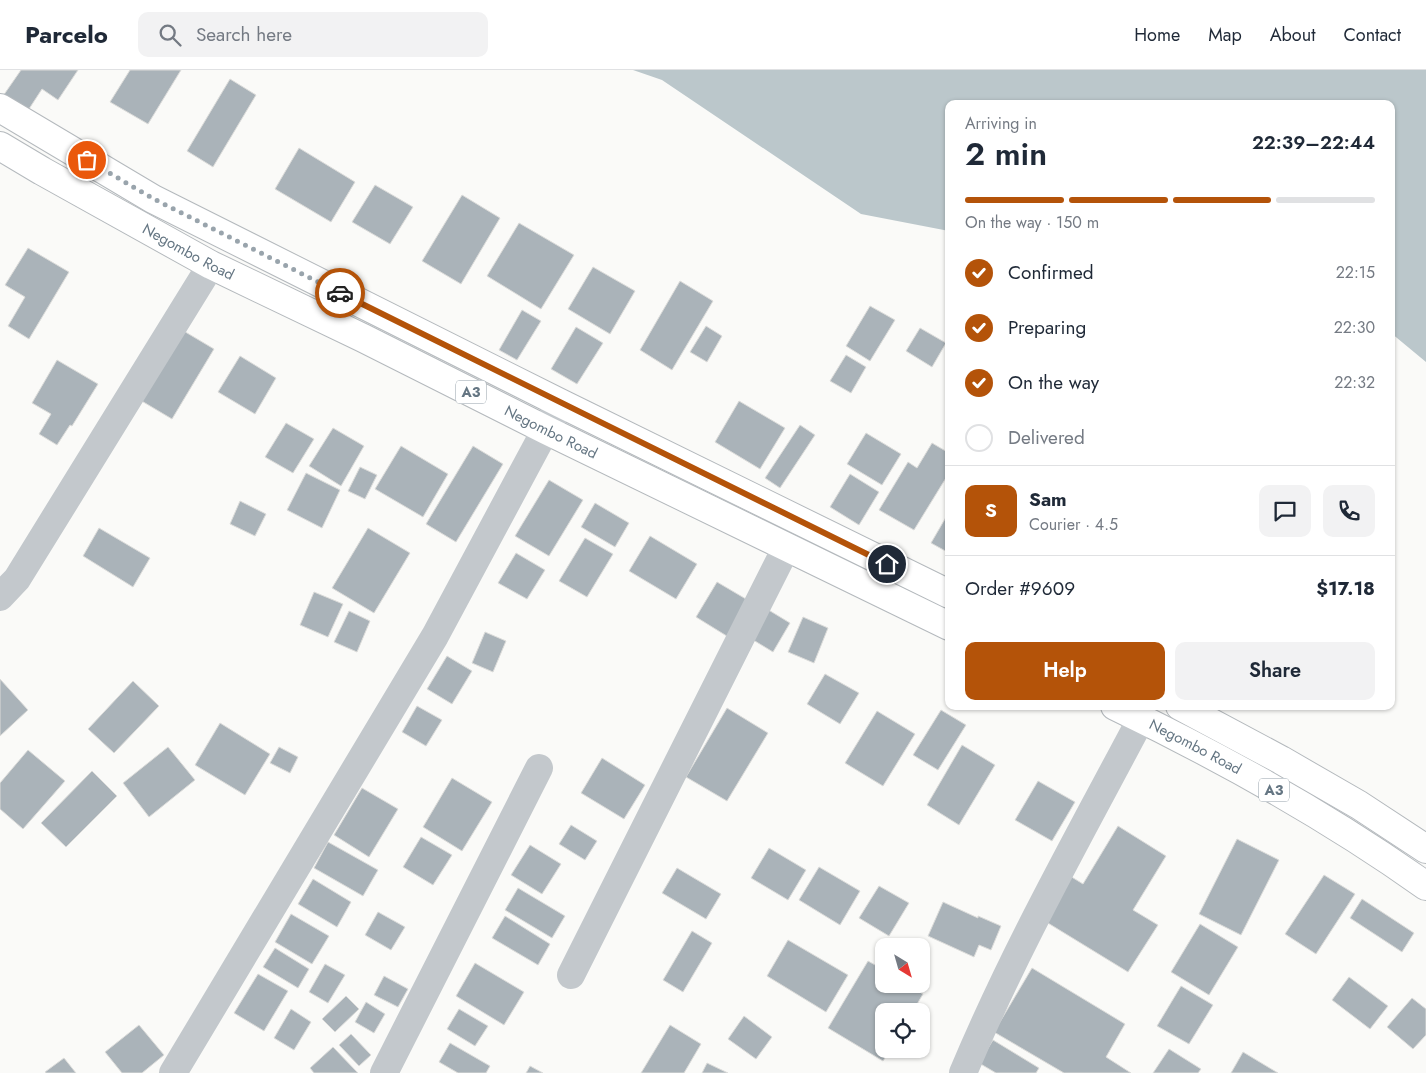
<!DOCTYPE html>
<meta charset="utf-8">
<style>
:root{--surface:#fff;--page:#f2f2f3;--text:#1f2937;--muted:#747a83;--line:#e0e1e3;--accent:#b45309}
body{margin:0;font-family:Jost,sans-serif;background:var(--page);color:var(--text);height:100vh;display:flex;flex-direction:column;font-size:19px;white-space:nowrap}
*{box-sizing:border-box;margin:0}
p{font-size:16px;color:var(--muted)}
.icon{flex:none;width:28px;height:28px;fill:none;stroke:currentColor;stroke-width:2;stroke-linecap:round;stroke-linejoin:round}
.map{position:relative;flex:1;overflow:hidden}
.side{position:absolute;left:945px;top:30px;width:450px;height:610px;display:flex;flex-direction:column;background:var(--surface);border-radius:10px;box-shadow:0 1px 4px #0004}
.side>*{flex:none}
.needle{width:32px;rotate:143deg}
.fabs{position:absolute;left:875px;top:868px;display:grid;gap:10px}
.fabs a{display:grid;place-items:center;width:55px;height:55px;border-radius:10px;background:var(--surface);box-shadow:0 1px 4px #0004;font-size:25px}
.pin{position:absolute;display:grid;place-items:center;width:42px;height:42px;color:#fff;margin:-21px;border:2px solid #fff;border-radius:50%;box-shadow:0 1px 5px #0007}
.courier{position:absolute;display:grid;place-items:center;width:50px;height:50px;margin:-25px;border:4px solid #b45309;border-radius:50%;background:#fff;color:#222;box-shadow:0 1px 6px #0007}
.overview em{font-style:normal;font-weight:600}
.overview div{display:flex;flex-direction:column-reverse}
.overview{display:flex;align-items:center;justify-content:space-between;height:85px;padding:0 20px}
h1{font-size:32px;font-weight:600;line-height:38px}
.bar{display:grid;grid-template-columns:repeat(4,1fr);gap:8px 5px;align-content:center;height:60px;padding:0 20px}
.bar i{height:6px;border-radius:4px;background:var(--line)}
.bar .current{background:var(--accent)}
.bar p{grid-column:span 4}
.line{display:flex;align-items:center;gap:12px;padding:0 20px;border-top:1px solid var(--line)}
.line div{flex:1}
.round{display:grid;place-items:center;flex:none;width:52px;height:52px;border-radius:10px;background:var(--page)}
ol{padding:0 20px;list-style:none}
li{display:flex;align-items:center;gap:15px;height:55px}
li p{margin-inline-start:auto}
li .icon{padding:5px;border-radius:50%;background:var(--accent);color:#fff;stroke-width:4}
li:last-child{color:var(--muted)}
li i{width:28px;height:28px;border:2px solid var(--line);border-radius:50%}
.button{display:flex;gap:10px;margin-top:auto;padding:10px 20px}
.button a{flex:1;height:58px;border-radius:10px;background:var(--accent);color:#fff;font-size:20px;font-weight:600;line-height:58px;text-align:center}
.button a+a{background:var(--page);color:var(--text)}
header{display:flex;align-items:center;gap:30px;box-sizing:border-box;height:70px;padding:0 25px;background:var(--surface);border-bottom:1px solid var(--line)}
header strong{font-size:24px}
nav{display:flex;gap:28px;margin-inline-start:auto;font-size:18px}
.search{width:350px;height:45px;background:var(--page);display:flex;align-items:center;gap:12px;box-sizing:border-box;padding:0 18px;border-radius:10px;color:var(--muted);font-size:19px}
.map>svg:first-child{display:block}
.water{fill:#bbc7cb}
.building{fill:#aab3b9;stroke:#dcdcda}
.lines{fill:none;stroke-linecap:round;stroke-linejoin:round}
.highway-casing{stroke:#b4b9bd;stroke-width:30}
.minor{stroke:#c3c8cc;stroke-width:28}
.highway{stroke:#fff;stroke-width:28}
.done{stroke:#99a4ac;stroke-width:5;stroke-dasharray:0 9}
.route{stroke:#b45309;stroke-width:6}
.labels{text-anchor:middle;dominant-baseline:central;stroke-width:5;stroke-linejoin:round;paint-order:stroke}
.shield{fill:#fff;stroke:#939fa8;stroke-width:1}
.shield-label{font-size:14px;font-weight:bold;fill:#657683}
.street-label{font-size:15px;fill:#657683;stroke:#fff}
</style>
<header>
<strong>Parcelo</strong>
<div class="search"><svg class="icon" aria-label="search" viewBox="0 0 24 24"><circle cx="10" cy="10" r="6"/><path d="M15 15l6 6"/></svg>Search here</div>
<nav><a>Home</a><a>Map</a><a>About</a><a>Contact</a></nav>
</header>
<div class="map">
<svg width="1426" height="1003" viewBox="0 0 1426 1003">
<rect width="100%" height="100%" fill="#fafaf8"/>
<path class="water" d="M633,0H1426V292L1391,263V34H949V161L861,144L662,10Z"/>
<path class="building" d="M21,0H78L58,30L42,19L27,42L3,26Z
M130,0H181L148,54L110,32Z
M230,9L256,25L213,97L187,81Z
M299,78L355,112L331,152L275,119Z
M375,115L413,137L390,174L352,152Z
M462,125L500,148L461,214L422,191Z
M519,153L574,185L541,239L487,206Z
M28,178L69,202L29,269L8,256L25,227L5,215Z
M593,197L635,221L610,264L568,239Z
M680,211L713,231L672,300L640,280Z
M870,236L895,250L870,291L846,276Z
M522,240L541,251L517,290L499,280Z
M706,256L722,266L707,292L690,282Z
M576,257L603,273L577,314L551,299Z
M920,258L946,273L932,297L906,281Z
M182,260L214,279L172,349L140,330Z
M846,285L866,297L851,323L830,311Z
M240,286L276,308L255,344L218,322Z
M57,290L98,314L72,356L70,355L57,375L39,364L51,344L32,333Z
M739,331L785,358L760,399L715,372Z
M286,353L314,369L293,403L265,387Z
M800,355L815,365L780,418L765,408Z
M333,358L364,376L341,416L309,396Z
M866,363L901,384L882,415L847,394Z
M932,373L949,383V403L914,460L879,440L908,392L917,398Z
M401,376L448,404L423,447L375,419Z
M473,376L503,394L456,472L426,454Z
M360,397L377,405L365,429L348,421Z
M306,403L340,420L322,458L287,440Z
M850,404L879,422L859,455L830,437Z
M549,410L583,430L549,486L515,466Z
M240,431L266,444L255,466L230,454Z
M595,433L629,453L615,477L581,457Z
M949,442V483L931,473Z
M99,458L150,488L133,517L83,486Z
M368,458L410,483L374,543L332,518Z
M650,466L697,494L676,529L629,501Z
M585,468L613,484L587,527L559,511Z
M516,483L545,500L527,529L498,513Z
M717,512L751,532L730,568L696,547Z
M314,522L343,534L328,567L300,555Z
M762,536L790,553L773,582L745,565Z
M349,541L370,551L357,582L334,572Z
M803,547L828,558L814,593L788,582Z
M485,562L506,571L493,602L472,593Z
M447,586L472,601L452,634L427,619Z
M825,604L859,623L840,654L807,634Z
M0,609L28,640L0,666Z
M133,611L159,636L114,683L88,659Z
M417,636L442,650L426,676L402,662Z
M727,638L768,663L727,731L686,707Z
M941,640L966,655L938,700L913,685Z
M877,641L915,664L883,716L845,693Z
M220,653L270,684L245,725L195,695Z
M962,675L995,695L959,755L927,735Z
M168,677L195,710L149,747L123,713Z
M279,677L298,687L290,703L270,693Z
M28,680L65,711L23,759L0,739V713Z
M602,688L645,715L624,749L581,723Z
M92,701L117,726L66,777L41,753Z
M452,708L492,732L462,781L423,757Z
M1038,711L1075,732L1052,771L1015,750Z
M362,718L398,739L369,787L334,765Z
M571,755L597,771L585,790L559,774Z
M1118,756L1166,786L1133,840L1158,855L1128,902L1043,850L1070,806L1083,814Z
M421,767L452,785L433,815L403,797Z
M1237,769L1279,790L1241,865L1199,844Z
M328,772L378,800L363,826L314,798Z
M530,775L561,794L542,824L511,805Z
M769,778L806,800L788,830L751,808Z
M819,797L860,821L840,855L799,830Z
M677,798L721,824L706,849L662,823Z
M1324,805L1355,824L1316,884L1285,864Z
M313,809L351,832L337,857L298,834Z
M879,816L909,833L889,866L859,848Z
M518,818L565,846L552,868L505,840Z
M1362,829L1414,863L1402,882L1350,848Z
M943,832L978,848V846L1001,856L991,880L979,875L974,887L928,866Z
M378,842L405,857L391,880L365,865Z
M291,844L329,866L312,894L275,872Z
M505,846L550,874L538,895L492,868Z
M1200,854L1238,877L1209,925L1171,902Z
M692,861L712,873L683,922L663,910Z
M788,870L848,905L826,942L767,906Z
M275,878L309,899L298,918L263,897Z
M868,891L884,900V914H906L923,924L913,941H884V979H891L883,991L828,958Z
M475,893L524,922L504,955L456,926Z
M325,894L345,905L328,933L309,922Z
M1032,898L1125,954L1106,987L1131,1003H1064L994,962Z
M258,904L288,921L264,961L234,943Z
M384,906L408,919L398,937L374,925Z
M1349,907L1388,936L1370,959L1332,930Z
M1181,916L1213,935L1189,974L1157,956Z
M346,926L359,939L335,962L322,949Z
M1412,928L1426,939V965L1413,979L1387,957Z
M366,932L385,944L374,963L355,952Z
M291,939L311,952L294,980L274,968Z
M459,939L488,956L475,976L447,959Z
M744,946L772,967L756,989L728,969Z
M139,955L164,985L142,1003H122L105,982Z
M670,955L701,974L684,1003H641Z
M351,964L371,985L359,996L339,975Z
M993,970L1039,998L1036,1003H996L979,993Z
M450,973L490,996L486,1003H458L439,992Z
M333,977L358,1003H314L310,998Z
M1169,979L1201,999L1198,1003H1153Z
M1243,982L1278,1003H1231Z
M64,988L76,1003H46L45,1002Z
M707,993L728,1003H702Z
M530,996L543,1003H526Z"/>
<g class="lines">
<g class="highway-casing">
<g id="highway">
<path d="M0,38L153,129L560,333L949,524"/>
<path id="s1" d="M0,76L42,101L211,195L363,268L546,360L949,556"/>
<path id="s2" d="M1115,636C1223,688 1329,747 1426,816"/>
<path d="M1180,636L1281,690L1359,735L1426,779"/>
</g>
</g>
<path class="minor" d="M0,527L17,509L211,195
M571,905L786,478
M173,1003L435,566L560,333
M384,1003L539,698
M963,1003C1014,881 1079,766 1141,649"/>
<use href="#highway" class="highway"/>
</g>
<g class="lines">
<path class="done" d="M87,90L154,129L340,223"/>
<path class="route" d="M340,223L887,494"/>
</g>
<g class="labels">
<g class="shield">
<rect x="456" y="310.5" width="30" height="23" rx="4"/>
<rect x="1259" y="708.5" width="30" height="23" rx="4"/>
</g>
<g class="shield-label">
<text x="471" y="322">A3</text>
<text x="1274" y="720">A3</text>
</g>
<g class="street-label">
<text stroke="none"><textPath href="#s1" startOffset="216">Negombo Road</textPath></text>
<text stroke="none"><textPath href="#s1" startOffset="621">Negombo Road</textPath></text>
<text stroke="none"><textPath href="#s2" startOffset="90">Negombo Road</textPath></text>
</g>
</g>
</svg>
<div class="fabs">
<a><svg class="needle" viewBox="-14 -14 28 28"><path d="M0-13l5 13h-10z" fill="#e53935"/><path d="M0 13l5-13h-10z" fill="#747a83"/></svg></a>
<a><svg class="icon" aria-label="locate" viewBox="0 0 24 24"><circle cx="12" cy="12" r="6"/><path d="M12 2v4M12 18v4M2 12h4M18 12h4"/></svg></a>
</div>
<div class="pin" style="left:87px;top:90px;background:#ea580c"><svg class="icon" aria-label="bag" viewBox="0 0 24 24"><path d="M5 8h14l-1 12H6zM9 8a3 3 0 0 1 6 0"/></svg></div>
<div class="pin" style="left:887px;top:494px;background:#1f2937"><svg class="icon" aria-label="home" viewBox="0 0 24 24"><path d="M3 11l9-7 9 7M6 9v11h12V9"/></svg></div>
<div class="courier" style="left:340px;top:223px"><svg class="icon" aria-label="car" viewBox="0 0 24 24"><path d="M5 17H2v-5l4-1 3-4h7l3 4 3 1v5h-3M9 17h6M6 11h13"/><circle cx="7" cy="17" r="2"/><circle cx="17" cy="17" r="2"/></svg></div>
<section class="side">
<div class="overview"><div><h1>2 min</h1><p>Arriving in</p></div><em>22:39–22:44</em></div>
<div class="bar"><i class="current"></i><i class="current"></i><i class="current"></i><i></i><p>On the way · 150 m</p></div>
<ol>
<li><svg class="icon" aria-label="check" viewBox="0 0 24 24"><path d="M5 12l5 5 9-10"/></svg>Confirmed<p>22:15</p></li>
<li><svg class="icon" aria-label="check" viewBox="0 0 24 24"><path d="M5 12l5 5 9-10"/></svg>Preparing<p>22:30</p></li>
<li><svg class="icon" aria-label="check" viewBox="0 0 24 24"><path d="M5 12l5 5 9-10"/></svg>On the way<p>22:32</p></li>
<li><i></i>Delivered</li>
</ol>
<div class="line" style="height:90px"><b class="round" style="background:var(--accent);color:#fff">S</b><div><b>Sam</b><p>Courier · 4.5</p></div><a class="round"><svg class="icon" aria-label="chat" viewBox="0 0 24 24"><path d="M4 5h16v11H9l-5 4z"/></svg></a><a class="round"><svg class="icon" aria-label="phone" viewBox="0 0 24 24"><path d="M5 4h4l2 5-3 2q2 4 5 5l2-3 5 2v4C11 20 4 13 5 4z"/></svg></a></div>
<div class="line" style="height:65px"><div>Order #9609</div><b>$17.18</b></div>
<div class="button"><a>Help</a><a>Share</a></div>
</section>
</div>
